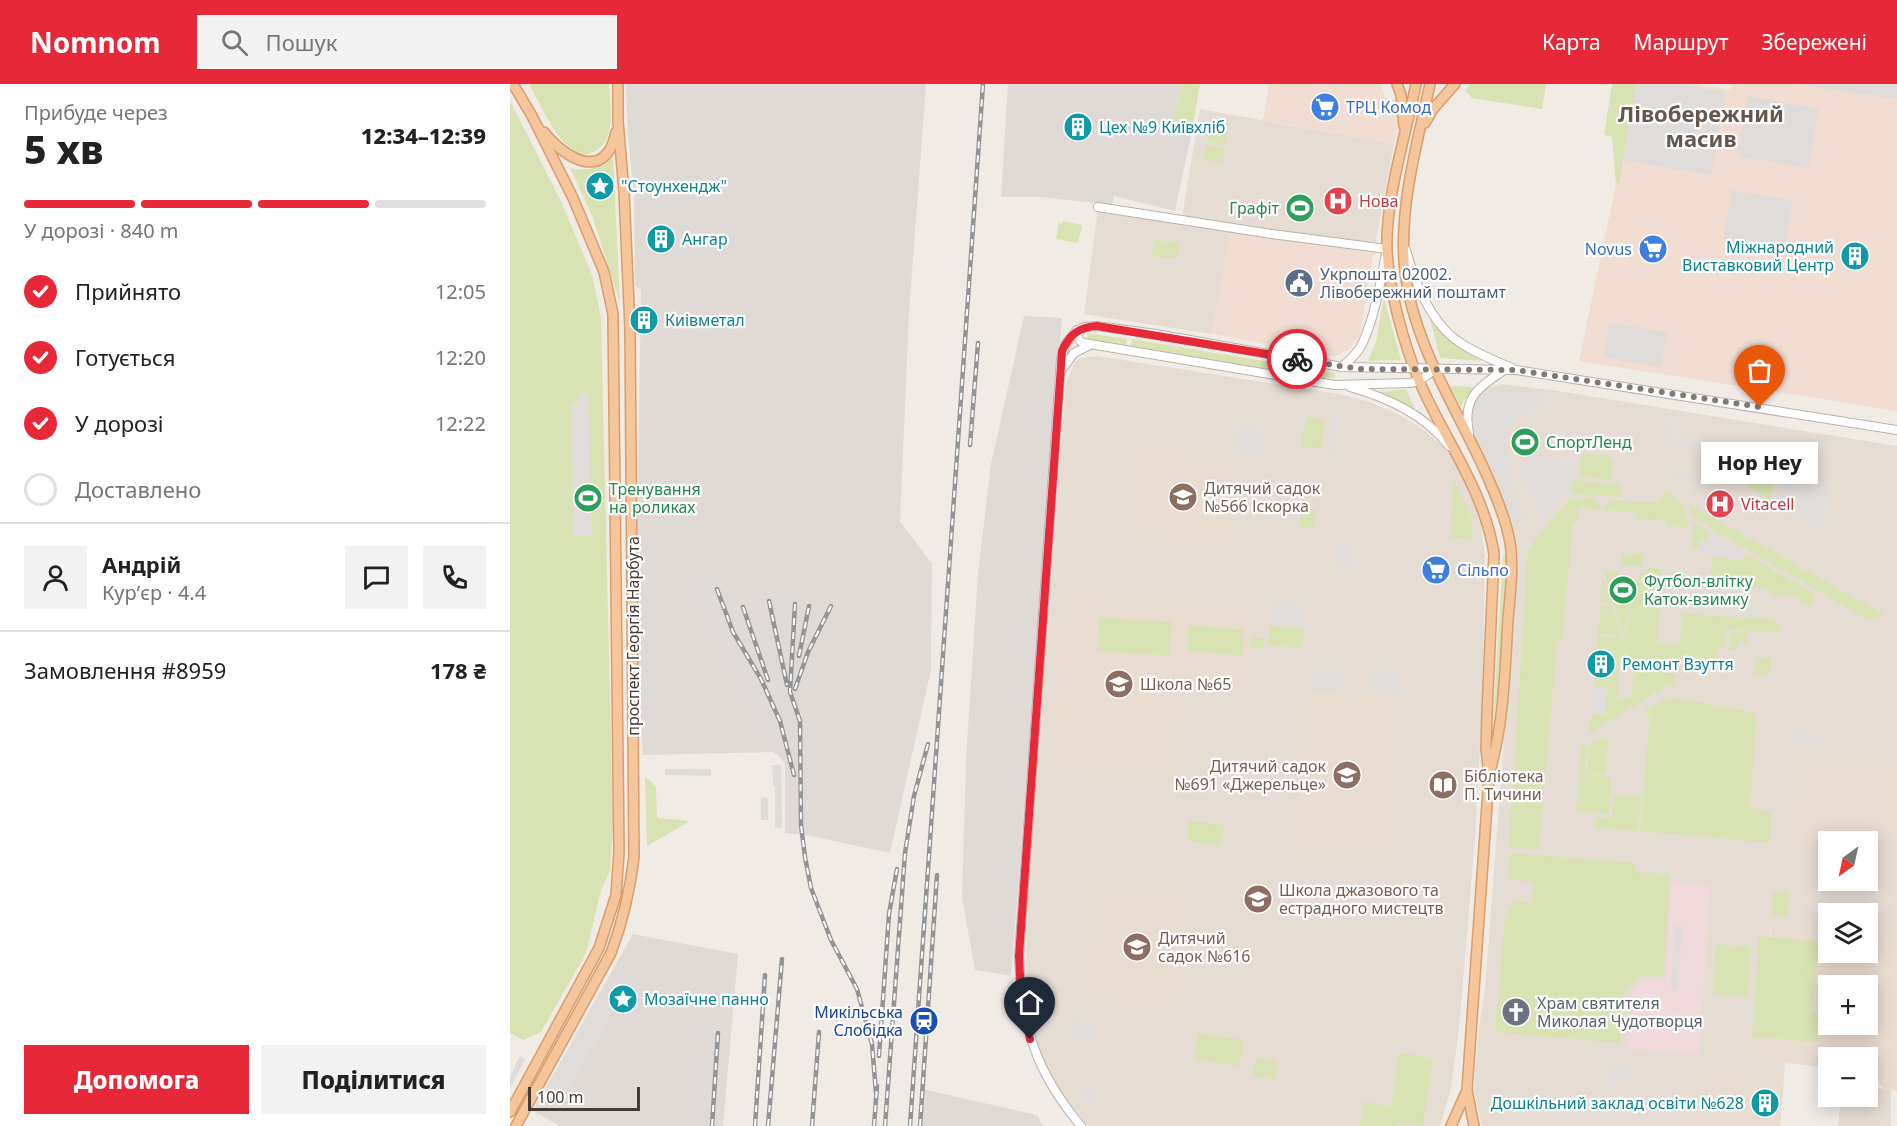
<!DOCTYPE html>
<html lang="uk">
<meta charset="utf-8">
<style>
:root{--surface:#fff;--page:#f2f2f2;--text:#222;--muted:#767676;--line:#e0e0e0;--accent:#e62838}
body{margin:0;font-family:"Noto Sans",sans-serif;background:var(--page);color:var(--text);height:100vh;display:flex;flex-direction:column;font-size:22px;white-space:nowrap}
*{box-sizing:border-box;margin:0}
p{font-size:20px;color:var(--muted)}
.icon{flex:none;width:33px;height:33px;fill:none;stroke:currentColor;stroke-width:2;stroke-linecap:round;stroke-linejoin:round}
.map{position:relative;flex:1;overflow:hidden}
.details{display:flex;flex-direction:column;background:var(--surface);width:510px}
.details>*{flex:none}
.needle{width:39px;rotate:213deg}
.fabs{position:absolute;left:1308px;top:747px;display:grid;gap:12px}
.fabs a{display:grid;place-items:center;width:60px;height:60px;border-radius:0px;background:var(--surface);box-shadow:0 3px 15px #0003;font-size:30px}
.scale{position:absolute;left:18px;bottom:15px;width:112px;box-sizing:border-box;padding-left:6px;border:3px solid #433b36;border-top:0;font-size:16px;line-height:21px;white-space:nowrap;color:#433b36;-webkit-text-stroke:4px #fff;paint-order:stroke}
.pin{position:absolute;display:grid;place-items:center;width:51px;height:51px;color:#fff;margin:-62px -26px;border-radius:50% 50% 50% 0;rotate:-45deg;box-shadow:0 0 6px #0007}
.pin .icon{rotate:45deg}
.courier{position:absolute;display:grid;place-items:center;width:60px;height:60px;margin:-30px;border:4px solid #e62838;border-radius:50%;background:#fff;color:#222;box-shadow:0 2px 8px #0007}
.bubble{position:absolute;height:42px;border-radius:0px;background:var(--surface);box-shadow:0 3px 15px #0003;font-size:20px;font-weight:800;line-height:42px;text-align:center}
.headline em{font-style:normal;font-weight:800}
.headline div{display:flex;flex-direction:column-reverse}
.headline{display:flex;align-items:center;justify-content:space-between;height:102px;padding:0 24px}
h1{font-size:39px;font-weight:800;line-height:45px}
.bar{display:grid;grid-template-columns:repeat(4,1fr);gap:9px 6px;align-content:center;height:72px;padding:0 24px}
.bar i{height:8px;border-radius:4px;background:var(--line)}
.bar .selected{background:var(--accent)}
.bar p{grid-column:span 4}
.line{display:flex;align-items:center;gap:15px;padding:0 24px;border-top:2px solid var(--line)}
.line div{flex:1}
.round{display:grid;place-items:center;flex:none;width:63px;height:63px;border-radius:0px;background:var(--page)}
ol{padding:0 24px;list-style:none}
li{display:flex;align-items:center;gap:18px;height:66px}
li p{margin-inline-start:auto}
li .icon{padding:6px;border-radius:50%;background:var(--accent);color:#fff;stroke-width:4}
li:last-child{color:var(--muted)}
li i{width:33px;height:33px;border:3px solid var(--line);border-radius:50%}
.primary-button{display:flex;gap:12px;margin-top:auto;padding:12px 24px}
.primary-button a{flex:1;height:69px;border-radius:0px;background:var(--accent);color:#fff;font-size:24px;font-weight:800;line-height:69px;text-align:center}
.primary-button a+a{background:var(--page);color:var(--text)}
header{display:flex;align-items:center;gap:36px;box-sizing:border-box;height:84px;padding:0 30px;background:var(--accent);color:#fff}
header strong{font-size:28px}
nav{display:flex;gap:33px;margin-inline-start:auto;font-size:21px}
.search{width:420px;height:54px;background:var(--page);display:flex;align-items:center;gap:15px;box-sizing:border-box;padding:0 21px;border-radius:0px;color:var(--muted);font-size:22px}
main{display:flex;flex:1;min-height:0}
.map>svg:first-child{display:block}
.residential{fill:#e5dcd4;fill-rule:evenodd}
.commercial{fill:#f1ddd2}
.industrial{fill:#e0dad7}
.education{fill:#e9dcd1;fill-rule:evenodd}
.medical{fill:#f1dadc}
.green{fill:#d8e2b2;fill-rule:evenodd}
.parking{fill:#dfdcda}
.lines{fill:none;stroke-linecap:round;stroke-linejoin:round}
.minor-casing{stroke:#bcb1a9;stroke-width:10}
.major-casing{stroke:#d89e6d;stroke-width:12}
.minor{stroke:#fff;stroke-width:8}
.major{stroke:#f5c69b;stroke-width:9}
.rail-casing{stroke:#949494;stroke-width:4.5}
.rail{stroke:#fff;stroke-width:2;stroke-dasharray:7;stroke-linecap:butt}
.done{stroke:#807974;stroke-width:6;stroke-dasharray:0 10.8}
.route{stroke:#e62838;stroke-width:8}
.labels{text-anchor:middle;dominant-baseline:central;stroke-width:4.5;stroke-linejoin:round;paint-order:stroke}
.shop-label{font-size:16px;fill:#366cbe;stroke:#fff;text-anchor:start}
.culture-label{font-size:16px;fill:#0d838f;stroke:#fff;text-anchor:start}
.health-label{font-size:16px;fill:#be3a42;stroke:#fff;text-anchor:start}
.leisure-label{font-size:16px;fill:#27864d;stroke:#fff;text-anchor:start}
.service-label{font-size:16px;fill:#4e5e75;stroke:#fff;text-anchor:start}
.education-label{font-size:16px;fill:#785e54;stroke:#fff;text-anchor:start}
.street-label{font-size:16px;fill:#433b36;stroke:#fff}
.worship-label{font-size:16px;fill:#5b616d;stroke:#fff;text-anchor:start}
.transit-label{font-size:16px;fill:#164399;stroke:#fff;text-anchor:end}
.district-label{font-size:22px;font-weight:bold;fill:#65564e;stroke:#fff}
</style>
<header>
<strong>Nomnom</strong>
<div class="search"><svg class="icon" aria-label="search" viewBox="0 0 24 24"><circle cx="10" cy="10" r="6"/><path d="M15 15l6 6"/></svg>Пошук</div>
<nav><a>Карта</a><a>Маршрут</a><a>Збережені</a></nav>
</header>
<main>
<section class="details">
<div class="headline"><div><h1>5 хв</h1><p>Прибуде через</p></div><em>12:34–12:39</em></div>
<div class="bar"><i class="selected"></i><i class="selected"></i><i class="selected"></i><i></i><p>У дорозі · 840 m</p></div>
<ol>
<li><svg class="icon" aria-label="check" viewBox="0 0 24 24"><path d="M5 12l5 5 9-10"/></svg>Прийнято<p>12:05</p></li>
<li><svg class="icon" aria-label="check" viewBox="0 0 24 24"><path d="M5 12l5 5 9-10"/></svg>Готується<p>12:20</p></li>
<li><svg class="icon" aria-label="check" viewBox="0 0 24 24"><path d="M5 12l5 5 9-10"/></svg>У дорозі<p>12:22</p></li>
<li><i></i>Доставлено</li>
</ol>
<div class="line" style="height:108px"><a class="round"><svg class="icon" aria-label="person" viewBox="0 0 24 24"><circle cx="12" cy="8" r="4"/><path d="M4 21q1-7 8-7t8 7"/></svg></a><div><b>Андрій</b><p>Кур’єр · 4.4</p></div><a class="round"><svg class="icon" aria-label="chat" viewBox="0 0 24 24"><path d="M4 5h16v11H9l-5 4z"/></svg></a><a class="round"><svg class="icon" aria-label="phone" viewBox="0 0 24 24"><path d="M5 4h4l2 5-3 2q2 4 5 5l2-3 5 2v4C11 20 4 13 5 4z"/></svg></a></div>
<div class="line" style="height:78px"><div>Замовлення #8959</div><b>178 ₴</b></div>
<div class="primary-button"><a>Допомога</a><a>Поділитися</a></div>
</section>
<div class="map">
<svg width="1387" height="1042" viewBox="0 0 1387 1042">
<rect width="100%" height="100%" fill="#f1ebe6"/>
<path class="residential" d="M690,25L884,60L865,161L722,140L702,250L574,230L588,126L671,139Z
M587,272L829,310L859,318L884,328L908,342L931,360L949,382L970,432L975,473L973,603L965,754L949,944L941,1004L930,1042H578L550,1006L530,968L523,949L515,917L521,724L556,300L565,278L570,274Z
M992,300L1042,306L1387,362V855L1358,851V830H1318V845L1261,838L1241,976L1275,979L1270,1042H972L964,1007L968,951L975,906L1006,497L1001,447L961,350L958,332L963,317L975,305ZM1318,758H1358V796H1318Z
M1358,1002L1381,1006V1042H1328L1331,1013L1358,1012Z"/>
<path class="commercial" d="M759,0H871L875,14L886,16L888,21L889,34L884,60L753,36Z
M1110,0H1186L1220,6L1222,0H1387V327L1069,277L1106,100L1102,52Z
M721,140L865,161L850,251L841,264L826,272L816,271L702,250Z"/>
<path class="industrial" d="M116,0H416L399,229L390,437L422,480L421,586L380,769L301,752L275,749V679L264,668L133,671L128,578L127,457L131,206L125,202L124,111L118,53Z
M498,0H671L662,48L681,52L665,127L604,112L602,121L530,113H491Z
M514,232L552,234L501,892L465,886L452,814L456,676L468,489L481,380Z
M123,850L228,870L213,1042H50L23,1027Z
M412,1005L527,1031L533,1042H409Z"/>
<path class="education" d="M627,363L725,373L718,461L623,454Z
M552,508L742,522L736,603L673,599L666,694L539,685Z
M797,608L887,611L878,777L784,770Z
M1288,671L1387,680V750L1373,752L1367,762L1365,769H1358V758H1318V765L1281,761Z
M585,800L677,807L669,925L576,918Z
M1261,837L1318,843V868H1358V847L1387,850V1007L1375,1005L1358,988V974H1318V983L1241,976L1249,852L1260,853ZM1318,902H1358V940H1318Z
M1201,988L1274,995L1270,1042H1169L1171,1004L1183,1005Z"/>
<path class="medical" d="M1162,798L1201,801L1189,971L1118,966L1122,905L1132,895L1155,896Z"/>
<path class="green" d="M19,0H99C100,23 108,61 80,69C69,73 59,64 52,56C39,41 29,18 19,0Z
M671,0H690L681,52L662,48Z
M961,0H1036L1032,25L962,14L955,6Z
M1102,0H1126L1109,99L1106,98L1102,53L1094,51Z
M0,17L51,117L82,191L91,234L103,741L100,787L91,806L76,869L31,948L13,956L0,949Z
M702,35L719,39L714,61L697,58Z
M696,61L715,65L712,79L693,75Z
M103,73L110,219L83,134L60,84C77,88 90,84 103,73Z
M553,137L572,141L568,159L546,155L549,139L552,140Z
M644,156L669,159L668,175L642,172Z
M874,214L891,276L858,277L866,258Z
M918,227C935,252 945,261 971,277L930,274Z
M577,249L617,255L616,261L578,255Z
M622,255L825,289V294L807,293L621,262Z
M940,302L964,303L953,318L951,324Z
M896,305L905,326L871,308Z
M796,333L815,336L810,365L791,362Z
M1075,370L1098,372L1103,380L1101,396L1069,392L1071,373Z
M1236,384L1265,390L1261,416L1233,400Z
M943,395L962,434L963,455L940,454Z
M1063,396L1112,401L1111,413L1061,410Z
M1156,407C1173,418 1179,422 1177,444L1156,442V437L1126,435L1127,429L1094,426L1095,422L1102,416L1139,419C1148,418 1152,415 1156,407Z
M1061,413L1084,414L1091,423V426L1068,424L1067,439H1063L1052,557H1047L1029,766L999,763L1018,467L1027,454Z
M1179,420L1374,530L1357,536L1182,433Z
M790,424L806,426L804,445L789,443Z
M1184,439L1200,449L1195,457H1190L1189,463H1181Z
M1112,469L1133,470L1132,483L1111,481Z
M996,470C999,526 992,583 983,639L993,471Z
M1237,471L1305,510L1303,521L1289,519V513L1260,511V505L1201,500L1202,473L1233,476Z
M1140,484L1152,485L1147,559L1170,561L1172,530L1263,535L1270,544L1269,549L1216,546L1215,563H1208L1207,578L1155,575L1154,589L1165,590V603L1157,602L1078,650L1082,630H1096L1097,605L1084,604L1085,587H1096L1097,573L1087,572L1088,552L1114,553L1129,491ZM1108,580L1124,581L1122,614L1107,613Z
M1094,487L1108,488V496L1123,497L1122,516L1108,515L1122,517L1113,550L1103,515V509L1102,512Z
M1093,492L1102,519L1090,518Z
M1091,520L1103,522L1111,552L1088,549Z
M589,533L661,538L659,572L587,567Z
M679,541L734,546L732,572L677,567Z
M760,542L794,545L792,565L758,561Z
M1219,548L1238,549V559L1228,558V566H1219Z
M741,553L754,554L753,565L740,564Z
M1245,573L1260,574V591L1244,590Z
M1161,613L1246,629L1240,724L1261,727L1260,759L1130,747L1140,633L1135,626Z
M1098,653L1096,691L1077,690L1079,662Z
M1070,661L1077,662L1075,691L1101,693L1099,730L1066,728Z
M135,692L146,703L147,734L180,737L137,762Z
M1104,711L1131,712L1128,747L1084,743L1086,733L1102,734Z
M679,737L714,741L712,761L677,757Z
M1000,769L1125,779V788L1160,790L1154,892H1130L1114,909L1110,959L985,948L995,834L1005,817L1021,819L1024,799L998,794Z
M1263,807L1280,808L1277,833L1261,831Z
M1249,852L1308,857L1303,928L1311,929L1309,958L1242,953Z
M1206,860L1241,863L1238,913L1203,910Z
M688,949L733,956L729,982L684,975Z
M889,969L923,974L913,1042L887,1038L886,1042H850L854,1018L881,1022Z
M746,974L768,977L765,996L743,992Z"/>
<path class="parking" d="M1126,0H1166L1215,8L1201,91L1113,76Z
M1286,0H1387V15Z
M1238,12L1308,25L1298,84L1227,72Z
M1222,106L1283,117L1273,169L1213,157Z
M1099,239L1157,248L1151,283L1094,273Z
M992,303L1039,310L1033,323L1026,324L1006,336L999,343L995,352L997,374L1016,436L1003,440L989,398L966,351L962,340V328L970,313L979,307Z
M68,309H78L82,451H64L61,319H69Z
M823,327H830L825,369L818,368Z
M1158,336L1166,338L1162,363L1154,361Z
M726,343L756,345L753,370L724,367Z
M1171,351L1181,353L1185,359L1183,366L1177,365V361L1174,360H1171L1170,364L1164,363L1166,355Z
M1016,371L1064,379L1061,410L1048,409L1046,425L1037,435L1025,426L1029,417Z
M1017,379L1026,409L1017,412L1007,382Z
M1161,385L1167,386V390L1170,391L1173,390V387L1180,388L1179,395L1174,400L1164,398L1160,393Z
M1275,393L1321,403L1314,447L1270,421Z
M1201,450L1235,470L1233,474L1190,471L1191,458L1196,459Z
M827,461L846,463L845,487L826,486Z
M762,518L796,521L795,541L761,539Z
M805,584L831,586L830,607L804,605Z
M862,584L893,586L892,610L860,608Z
M1083,605L1096,606L1095,629L1082,628Z
M1282,646L1298,648V652L1316,653L1315,663L1281,661Z
M262,681H271L272,744H265V702H263Z
M155,685H201V692L155,691Z
M251,713L258,714V736H251Z
M1164,842L1172,843L1168,905L1161,904Z
M87,913L105,924L53,1015L36,1005Z
M561,936L588,939L586,959L559,956Z
M10,972L15,975L0,1005V993Z
M1098,981L1125,985L1123,1000L1096,996Z
M574,1002L589,1003V1018L573,1017Z"/>
<g class="lines">
<g class="minor-casing">
<path id="minor" d="M588,123L762,150L877,165C871,195 866,229 853,258C849,268 840,276 832,283
M896,166C905,199 921,241 952,260C968,270 985,277 1002,284
M572,245L567,252L570,257L574,259L825,301L900,299L909,297L924,286
M550,288L564,269L580,261
M840,303C878,314 914,330 939,362
M959,349C952,315 967,304 993,287
M571,1042C525,987 512,943 509,872L551,275L556,259L567,246L575,243L587,242L646,250L832,283L1006,286L1387,346"/>
</g>
<g class="major-casing">
<path id="major" d="M887,0L891,11L894,42
M906,0C896,50 875,116 877,166C879,207 894,261 910,299C935,356 975,408 984,470L977,629L976,664L979,692L957,1006L964,1042
M920,0C907,61 888,125 895,188C904,263 949,327 978,394C987,414 996,437 1000,458C1004,483 1000,511 998,535C995,586 994,635 981,684
M915,39L923,25L945,0
M34,48C56,76 96,98 106,48
M0,1028L89,864L106,811L109,768L103,230L94,188L63,114L22,32L3,0
M6,1042L101,869C113,837 120,807 124,773L120,244L114,108L108,37V0
M941,1042L957,1006"/>
</g>
<use href="#minor" class="minor"/>
<use href="#major" class="major"/>
<g class="rail-casing">
<path id="rail" d="M460,361L468,259
M207,505L223,548L251,595L270,637L284,691
M259,517L277,601
M285,520L280,608L290,637L291,741L295,773L301,804L321,856L347,905L362,960L366,1009
M233,523L258,596
M289,572L299,522
M285,605L298,568L321,522
M369,972L379,830L387,785
M202,1042L208,949
M245,1042L255,891
M258,1042L272,875
M302,1042L309,948
M364,1042L367,1002
M375,1042L395,769L404,712L418,660
M400,1042L473,0
M410,1042L427,791"/>
</g>
<use href="#rail" class="rail"/>
</g>
<g class="lines">
<path class="done" d="M787,275L849,285L1006,286L1250,323"/>
<path class="route" d="M520,955L511,910L509,872L552,267C560,250 569,243 587,242L787,275"/>
</g>
<defs>
<g id="supermarket-disc" transform="scale(1.5)"><circle r="9.5" fill="#3f7fe0" stroke="#fff"/><path d="M-6-5.5h2.5l.6 2H6L4.5 2H-2.5L-4.4-4H-6ZM-1.5 3.2a1.3 1.3 0 1 0 .1 0ZM3 3.2a1.3 1.3 0 1 0 .1 0Z" fill="#fff"/></g>
<g id="building-disc" transform="scale(1.5)"><circle r="9.5" fill="#0f9aa8" stroke="#fff"/><path d="M-4-6H4V6H1V3H-1V6H-4ZM-2.5-4.3h1.7v1.8h-1.7ZM.8-4.3h1.7v1.8H.8ZM-2.5-1h1.7V.8h-1.7ZM.8-1h1.7V.8H.8Z" fill="#fff"/></g>
<g id="sight-disc" transform="scale(1.5)"><circle r="9.5" fill="#0f9aa8" stroke="#fff"/><path d="M0-6L1.8-2.2L6-1.7L2.9 1.2L3.7 5.4L0 3.3L-3.7 5.4L-2.9 1.2L-6-1.7L-1.8-2.2Z" fill="#fff"/></g>
<g id="hospital-disc" transform="scale(1.5)"><circle r="9.5" fill="#e0444e" stroke="#fff"/><path d="M-5-5h3v3.5h4V-5h3V5h-3V1.5h-4V5h-3Z" fill="#fff"/></g>
<g id="stadium-disc" transform="scale(1.5)"><circle r="9.5" fill="#2e9e5b" stroke="#fff"/><path d="M0-5a6.5 5 0 1 0 0 10a6.5 5 0 1 0 0-10ZM-3.5-1.8h7v3.6h-7Z" fill="#fff"/></g>
<g id="civic-disc" transform="scale(1.5)"><circle r="9.5" fill="#5c6f8a" stroke="#fff"/><path d="M-.6-6.5H3V-4.5H.6V-3L4-1V1h2V6H-6V1h2V-1L-.6-3ZM-1.2 2.5V6h2.4V2.5Z" fill="#fff"/></g>
<g id="school-disc" transform="scale(1.5)"><circle r="9.5" fill="#8d6e63" stroke="#fff"/><path d="M0-5L7-2L0 1L-7-2ZM-4 1L0 2.5L4 1V4Q0 6-4 4Z" fill="#fff"/></g>
<g id="library-disc" transform="scale(1.5)"><circle r="9.5" fill="#8d6e63" stroke="#fff"/><path d="M-6-4Q-3-5.5-.7-3.5V5Q-3 3-6 4ZM6-4Q3-5.5 .7-3.5V5Q3 3 6 4Z" fill="#fff"/></g>
<g id="church-disc" transform="scale(1.5)"><circle r="9.5" fill="#6b7280" stroke="#fff"/><path d="M-1.2-6h2.4v3.5h3.3v2.4h-3.3V6h-2.4V-.1h-3.3v-2.4h3.3Z" fill="#fff"/></g>
<g id="station-disc" transform="scale(1.5)"><circle r="9.5" fill="#1a4fb4" stroke="#fff"/><path d="M-3-6H3Q5-6 5-4V2Q5 4 3 4L4.5 6H3L1.5 4h-3L-3 6H-4.5L-3 4Q-5 4-5 2V-4Q-5-6-3-6ZM-3.5-4v3h7v-3ZM-3.5 1v1.5H-2V1ZM2 1v1.5H3.5V1Z" fill="#fff"/></g>
</defs>
<g fill-rule="evenodd">
<use href="#supermarket-disc" x="815" y="23"/>
<use href="#building-disc" x="568" y="43"/>
<use href="#sight-disc" x="90" y="102"/>
<use href="#hospital-disc" x="828" y="117"/>
<use href="#stadium-disc" x="790" y="124"/>
<use href="#building-disc" x="151" y="155"/>
<use href="#supermarket-disc" x="1143" y="165"/>
<use href="#building-disc" x="1345" y="172"/>
<use href="#civic-disc" x="789" y="199"/>
<use href="#building-disc" x="134" y="236"/>
<use href="#stadium-disc" x="1015" y="358"/>
<use href="#school-disc" x="673" y="413"/>
<use href="#stadium-disc" x="78" y="414"/>
<use href="#hospital-disc" x="1210" y="420"/>
<use href="#supermarket-disc" x="926" y="486"/>
<use href="#stadium-disc" x="1113" y="506"/>
<use href="#building-disc" x="1091" y="580"/>
<use href="#school-disc" x="609" y="600"/>
<use href="#school-disc" x="837" y="691"/>
<use href="#library-disc" x="933" y="701"/>
<use href="#school-disc" x="748" y="815"/>
<use href="#school-disc" x="627" y="863"/>
<use href="#sight-disc" x="113" y="915"/>
<use href="#church-disc" x="1006" y="928"/>
<use href="#station-disc" x="414" y="937"/>
<use href="#building-disc" x="1255" y="1019"/>
</g>
<g class="labels">
<g class="shop-label">
<text x="836" y="23">ТРЦ Комод</text>
<text x="1122" y="165" text-anchor="end">Novus</text>
<text x="947" y="486">Сільпо</text>
</g>
<g class="culture-label">
<text x="589" y="43">Цех №9 Київхліб</text>
<text x="111" y="102">"Стоунхендж"</text>
<text x="172" y="155">Ангар</text>
<text x="1324" y="163" text-anchor="end">Міжнародний<tspan x="1324" dy="18">Виставковий Центр</tspan></text>
<text x="155" y="236">Киівметал</text>
<text x="1112" y="580">Ремонт Взуття</text>
<text x="134" y="915">Мозаїчне панно</text>
<text x="1234" y="1019" text-anchor="end">Дошкільний заклад освіти №628</text>
</g>
<g class="health-label">
<text x="849" y="117">Нова</text>
<text x="1231" y="420">Vitacell</text>
</g>
<g class="leisure-label">
<text x="769" y="124" text-anchor="end">Графіт</text>
<text x="1036" y="358">СпортЛенд</text>
<text x="99" y="405">Тренування<tspan x="99" dy="18">на роликах</tspan></text>
<text x="1134" y="497">Футбол-влітку<tspan x="1134" dy="18">Каток-взимку</tspan></text>
</g>
<g class="service-label">
<text x="810" y="190">Укрпошта 02002.<tspan x="810" dy="18">Лівобережний поштамт</tspan></text>
</g>
<g class="education-label">
<text x="694" y="404">Дитячий садок<tspan x="694" dy="18">№566 Іскорка</tspan></text>
<text x="630" y="600">Школа №65</text>
<text x="816" y="682" text-anchor="end">Дитячий садок<tspan x="816" dy="18">№691 «Джерельце»</tspan></text>
<text x="954" y="692">Бібліотека<tspan x="954" dy="18">П. Тичини</tspan></text>
<text x="769" y="806">Школа джазового та<tspan x="769" dy="18">естрадного мистецтв</tspan></text>
<text x="648" y="854">Дитячий<tspan x="648" dy="18">садок №616</tspan></text>
</g>
<g class="street-label">
<text transform="translate(123 552) rotate(-90)">проспект Георгія Нарбута</text>
</g>
<g class="worship-label">
<text x="1027" y="919">Храм святителя<tspan x="1027" dy="18">Миколая Чудотворця</tspan></text>
</g>
<g class="transit-label">
<text x="393" y="928">Микільська<tspan x="393" dy="18">Слобідка</tspan></text>
</g>
<g class="district-label">
<text x="1191" y="29">Лівобережний<tspan x="1191" dy="25">масив</tspan></text>
</g>
</g>
</svg>
<div class="fabs">
<a><svg class="needle" viewBox="-14 -14 28 28"><path d="M0-13l5 13h-10z" fill="#e53935"/><path d="M0 13l5-13h-10z" fill="#767676"/></svg></a>
<a><svg class="icon" aria-label="layers" viewBox="0 0 24 24"><path d="M12 4l9 5-9 5-9-5zM3 14l9 5 9-5"/></svg></a>
<a>+</a>
<a>−</a>
</div>
<div class="scale">100 m</div>
<div class="pin" style="left:1250px;top:323px;background:#ea580c"><svg class="icon" aria-label="bag" viewBox="0 0 24 24"><path d="M5 8h14l-1 12H6zM9 8a3 3 0 0 1 6 0"/></svg></div>
<div class="pin" style="left:520px;top:955px;background:#1f2937"><svg class="icon" aria-label="home" viewBox="0 0 24 24"><path d="M3 11l9-7 9 7M6 9v11h12V9"/></svg></div>
<div class="courier" style="left:787px;top:275px"><svg class="icon" aria-label="bike" viewBox="0 0 24 24"><circle cx="6" cy="16" r="4"/><circle cx="18" cy="16" r="4"/><path d="M6 16l4-8h5l3 8M10 8l3 8H6M13 5h3"/></svg></div>
<div class="bubble" style="left:1191px;top:358px;width:117px">Hop Hey</div>
</div>
</main>
